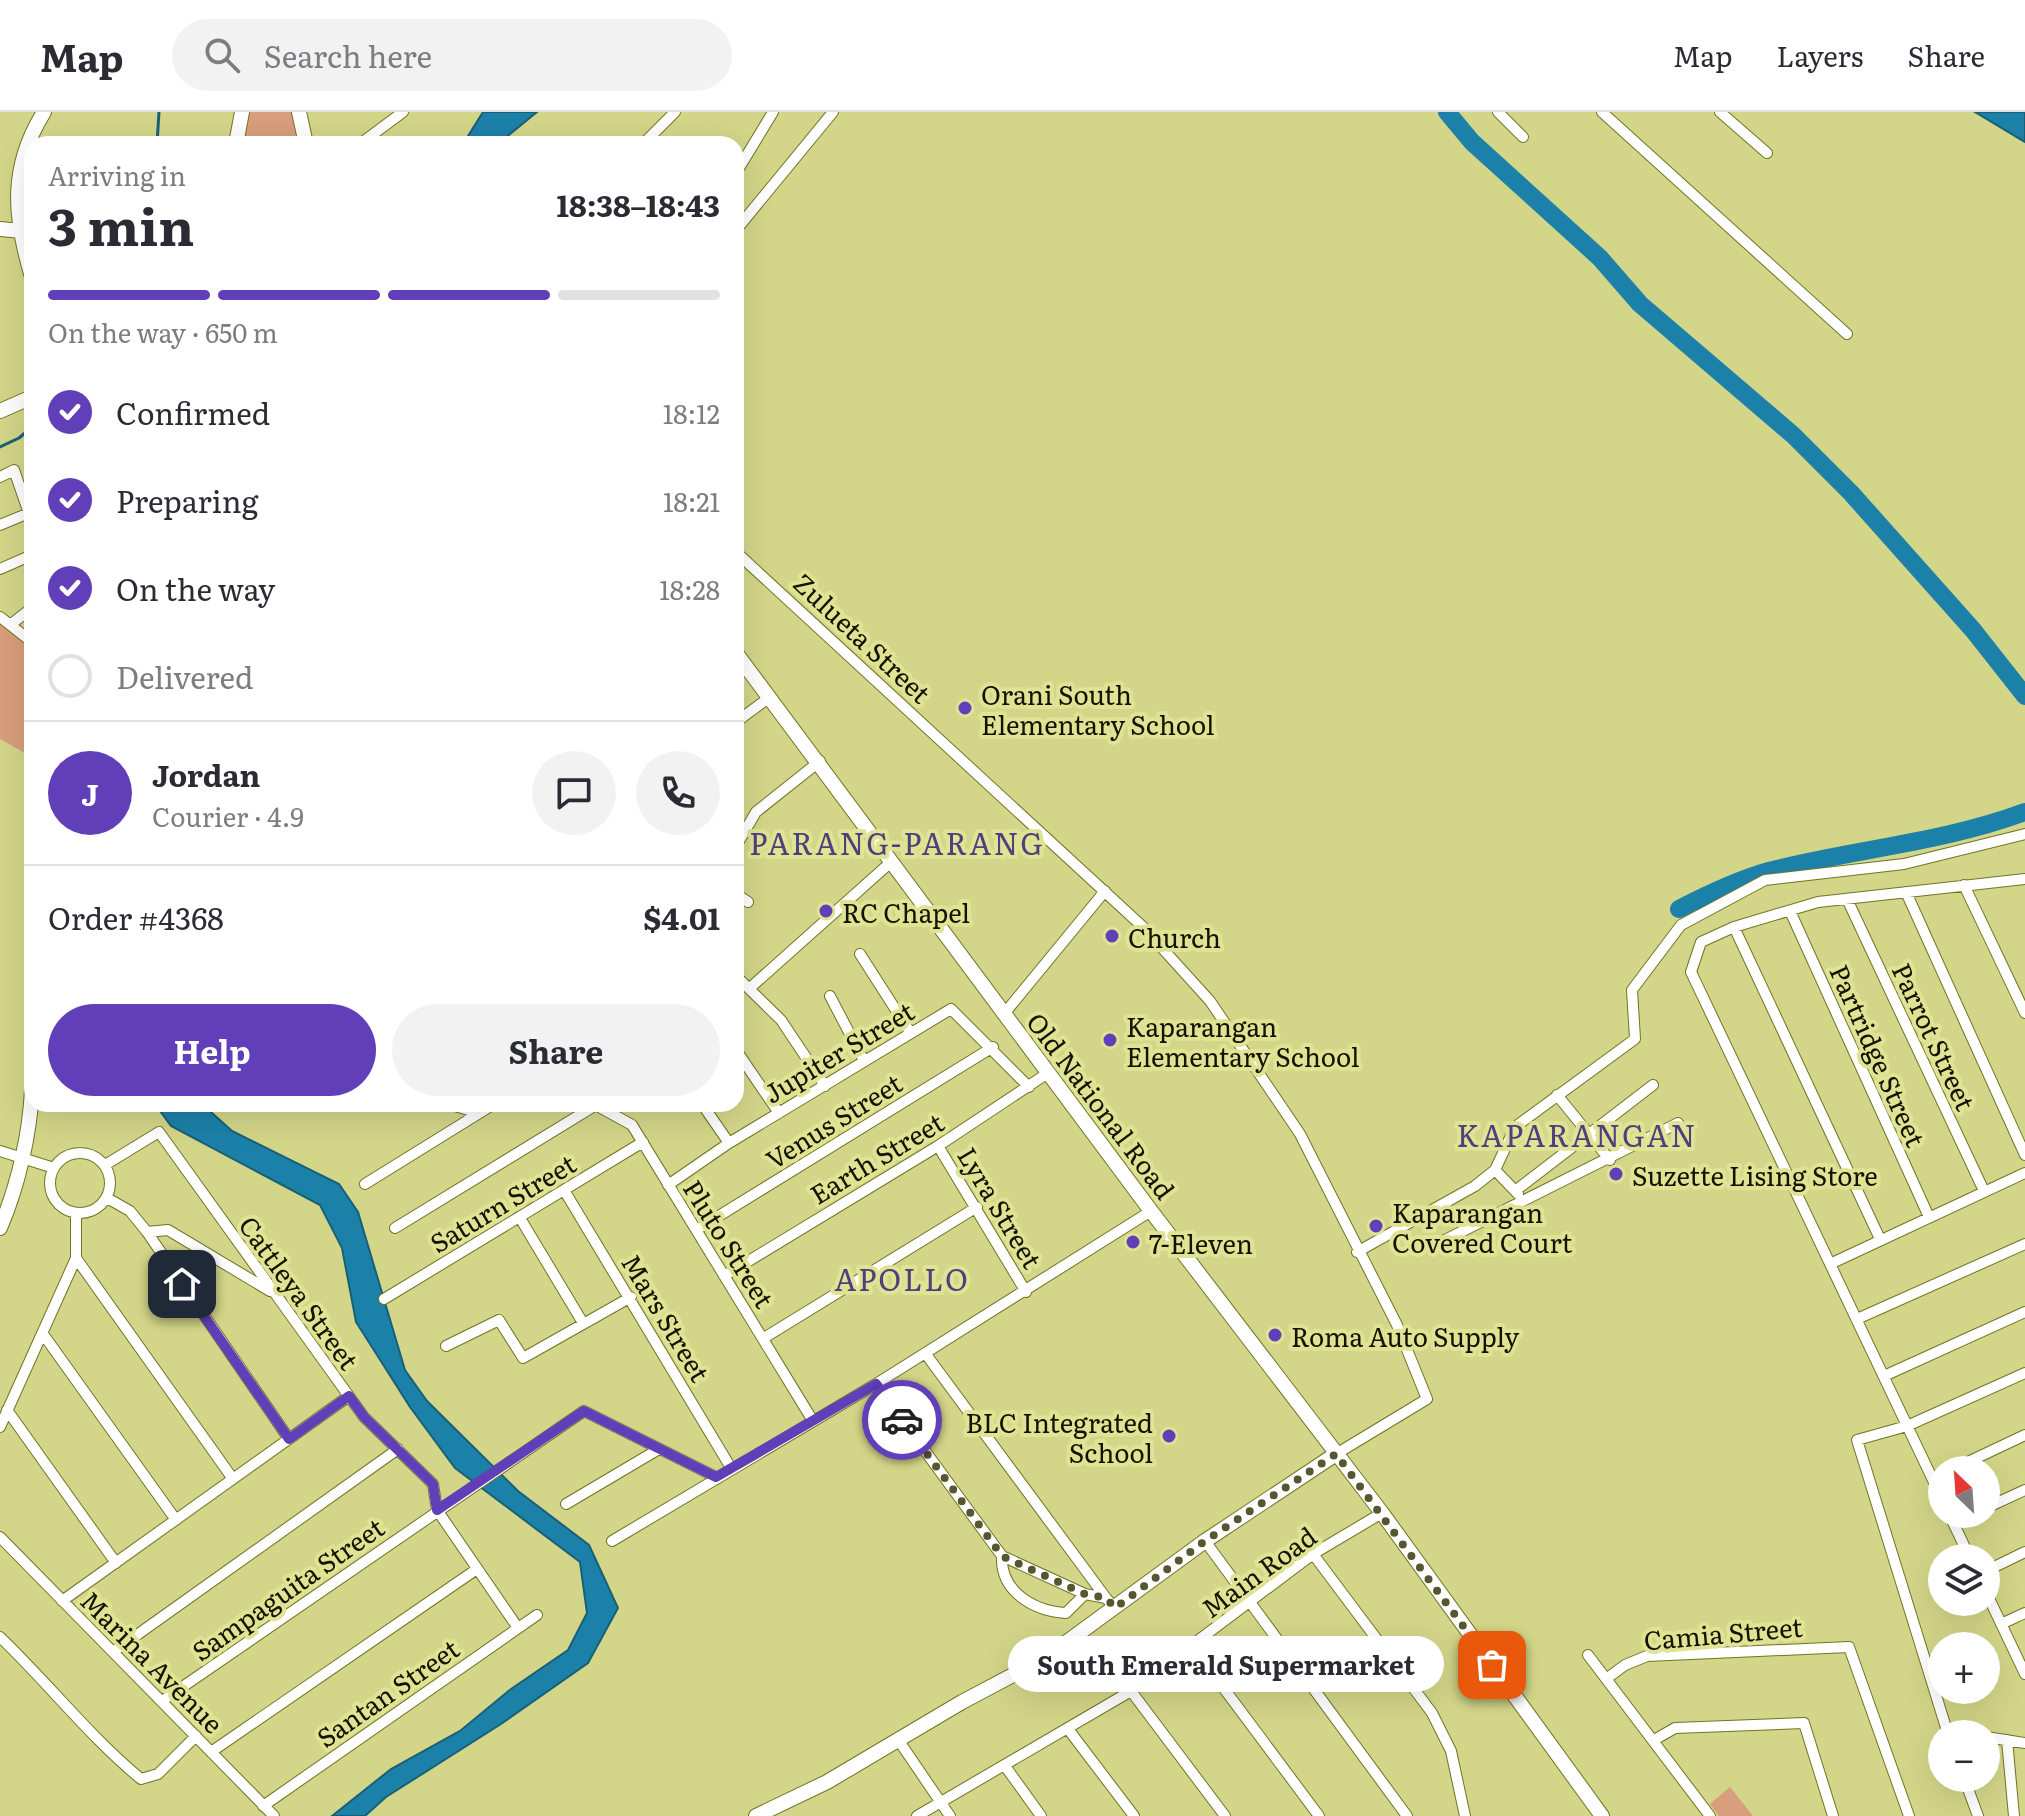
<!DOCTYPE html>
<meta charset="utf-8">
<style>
:root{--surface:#fff;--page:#f2f2f3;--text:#2b2b33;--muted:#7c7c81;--line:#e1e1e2;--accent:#603fb8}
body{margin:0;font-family:Literata,serif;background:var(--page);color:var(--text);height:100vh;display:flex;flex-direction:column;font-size:30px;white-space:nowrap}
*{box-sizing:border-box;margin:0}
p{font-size:26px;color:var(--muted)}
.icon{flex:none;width:44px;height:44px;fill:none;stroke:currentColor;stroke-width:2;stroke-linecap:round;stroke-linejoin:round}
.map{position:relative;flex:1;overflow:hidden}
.panel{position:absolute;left:24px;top:24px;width:720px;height:976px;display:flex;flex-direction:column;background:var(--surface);border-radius:24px;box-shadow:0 8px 32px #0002}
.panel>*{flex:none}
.needle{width:52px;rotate:335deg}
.controls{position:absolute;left:1928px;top:1344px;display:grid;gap:16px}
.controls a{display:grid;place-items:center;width:72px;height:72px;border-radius:50%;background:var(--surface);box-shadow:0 8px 32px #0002;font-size:40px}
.pin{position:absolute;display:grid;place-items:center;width:68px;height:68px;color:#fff;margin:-34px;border-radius:16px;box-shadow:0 4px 12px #0006}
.courier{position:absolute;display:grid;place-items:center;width:80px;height:80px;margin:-40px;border:6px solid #603fb8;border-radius:50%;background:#fff;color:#222;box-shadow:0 2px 10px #0007}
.bubble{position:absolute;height:56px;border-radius:28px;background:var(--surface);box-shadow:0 8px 32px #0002;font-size:26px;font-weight:700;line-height:56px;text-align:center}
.head em{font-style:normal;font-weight:700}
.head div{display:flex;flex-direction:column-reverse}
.head{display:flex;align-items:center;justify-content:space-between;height:136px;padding:0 24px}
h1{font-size:52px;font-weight:700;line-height:60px}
.bar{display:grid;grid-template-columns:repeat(4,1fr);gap:12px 8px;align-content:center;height:96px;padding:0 24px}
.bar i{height:10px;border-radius:6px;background:var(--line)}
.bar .active{background:var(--accent)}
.bar p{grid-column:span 4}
.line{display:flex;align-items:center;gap:20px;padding:0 24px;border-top:2px solid var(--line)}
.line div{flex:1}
.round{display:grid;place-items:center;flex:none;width:84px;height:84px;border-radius:42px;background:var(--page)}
ol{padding:0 24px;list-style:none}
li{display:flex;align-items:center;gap:24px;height:88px}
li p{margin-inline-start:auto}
li .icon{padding:8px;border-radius:50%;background:var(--accent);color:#fff;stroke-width:4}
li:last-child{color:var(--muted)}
li i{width:44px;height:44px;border:4px solid var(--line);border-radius:50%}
.action{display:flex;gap:16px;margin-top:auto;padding:16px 24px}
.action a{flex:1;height:92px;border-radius:48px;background:var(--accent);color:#fff;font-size:32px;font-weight:700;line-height:92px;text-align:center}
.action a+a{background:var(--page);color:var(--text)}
header{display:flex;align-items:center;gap:48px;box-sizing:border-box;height:112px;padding:0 40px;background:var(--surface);border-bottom:2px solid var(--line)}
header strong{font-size:38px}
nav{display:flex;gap:44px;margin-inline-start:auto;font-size:28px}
.search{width:560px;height:72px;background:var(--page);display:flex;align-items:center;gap:20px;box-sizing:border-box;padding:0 28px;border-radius:44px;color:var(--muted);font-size:30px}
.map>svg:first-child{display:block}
.green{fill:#d89e7d}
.water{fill:#1c81a9;stroke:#196076;stroke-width:2}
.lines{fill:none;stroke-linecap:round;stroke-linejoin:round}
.stream{stroke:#196076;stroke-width:3}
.river{stroke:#1c81a9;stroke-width:18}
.street-casing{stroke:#727324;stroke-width:12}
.secondary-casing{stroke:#727324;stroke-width:16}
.street{stroke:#fff;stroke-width:10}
.secondary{stroke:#fff;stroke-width:14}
.done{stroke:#565730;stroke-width:8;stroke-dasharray:0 14.4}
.route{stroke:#603fb8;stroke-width:10}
.poi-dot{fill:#603fb8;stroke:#e0e394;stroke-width:3}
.labels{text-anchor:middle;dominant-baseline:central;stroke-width:8;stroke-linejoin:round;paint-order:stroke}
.street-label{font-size:26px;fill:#121300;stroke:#e0e394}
.poi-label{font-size:26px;fill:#121300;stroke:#e0e394;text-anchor:start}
.quarter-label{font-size:30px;letter-spacing:2px;fill:#4c407d;stroke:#e0e394}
</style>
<header>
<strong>Map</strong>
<div class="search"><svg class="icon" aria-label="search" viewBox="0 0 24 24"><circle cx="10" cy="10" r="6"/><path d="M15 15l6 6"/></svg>Search here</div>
<nav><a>Map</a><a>Layers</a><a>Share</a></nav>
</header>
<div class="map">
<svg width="2025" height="1704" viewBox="0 0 2025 1704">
<rect width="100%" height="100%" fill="#d3d688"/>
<path class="green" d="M248,0H295L296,32H243Z
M0,510L32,534V645L0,627Z
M1730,1675L1753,1704H1719L1710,1692Z"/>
<path class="water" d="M483,0H537L498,32H463Z
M1975,0H2025V30Z
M155,992H202L232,1019L339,1072L358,1100L405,1258L427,1289L518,1379L589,1433L618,1496L588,1551L501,1612L386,1685L365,1704H332L391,1657L460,1619L511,1577L568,1538L587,1501L580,1450L455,1356L410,1295L356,1210L342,1136L320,1093L171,1014Z"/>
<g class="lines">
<path class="stream" d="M157,32L159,0
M0,335L19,326L32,315"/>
<path class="river" d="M1447,0L1472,30L1600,146L1640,192L1793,323L1851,381L1973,518L2025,584
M1679,797C1708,782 1737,768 1769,759C1854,737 1942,731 2025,700"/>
<g class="street-casing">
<path id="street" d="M1498,0L1523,25
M1602,0L1847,222
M1720,0L1767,41
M360,32L403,0
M643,32L675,0
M736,61L773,0
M736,118L833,0
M0,365L14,358L32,410
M0,413L29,401
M736,440L1143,815L1210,889L1300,1022L1397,1213L1427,1287L1336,1342
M0,457L32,443
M0,505L32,530
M10,513L32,496
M736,610L770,585
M736,734L756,700L820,649
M1964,773L2025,901
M1906,780L2025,1043
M736,782L748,790
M1847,787L1984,1079
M1790,799L1929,1105
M1734,815L1880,1127
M860,842L910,920
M736,864L781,908L825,974
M751,875L891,750
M830,884L864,949
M1004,902L1105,779
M736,938L779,1001
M1557,983L1610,1048
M448,992L479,1001
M594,992L632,1013L813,1309
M702,992L729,1031
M938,1034L1026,1180
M0,1039L54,1056
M50 1071a30 30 0 1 1 60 0a30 30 0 1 1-60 0Z
M105,1053L159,1020L364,1305L433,1372L437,1398L518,1516
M1495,1058L1518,1082
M365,1072L494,992
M668,1073L729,1031L951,897L1029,975
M564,1078L731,1356
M1515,1079L1653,973
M107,1086L130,1099L147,1120L289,1327
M520,1106L583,1211
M395,1116L596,993
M696,1118L993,935
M147,1120L168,1118L270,1179
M1441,1130L1678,1011
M1357,1140L1475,1074L1495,1058L1515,1015L1635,927L1632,878L1681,813L1765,768L1904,752L2025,722
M76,1146L233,1367
M1830,1152L2025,1061
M724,1164L938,1034L1048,961
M384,1187L643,1030
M1857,1207L2025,1132
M43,1222L176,1408
M764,1226L977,1095
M446,1234L499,1208L523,1246L631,1185
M925,1241L1106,1486
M1884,1264L2025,1200
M876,1272L1002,1444L1085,1482L1106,1486L1115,1496
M7,1298L116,1451
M0,1315L76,1146V1102
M1951,1358L2025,1323
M1942,1387L1691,860L1701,830L1734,815L1818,790L2025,767
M566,1392L659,1337
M1986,1396L2025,1378
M1949,1402L1970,1446
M1954,1412L1974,1402
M0,1425L274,1704
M612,1429L876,1272L1151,1099
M1205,1429L1407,1704
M1313,1442L1432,1601L1451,1639L1465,1704
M1002,1444C1000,1479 1033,1499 1066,1501L1085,1482
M1986,1459L2025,1440
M1986,1480L2025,1562
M62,1489L349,1284
M2001,1512L2025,1501
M0,1525C48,1571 90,1625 141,1667L158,1662L196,1624
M1193,1535L1319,1704
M113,1540L398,1337
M1588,1543L1710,1704
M1606,1567L1625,1553L1647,1544L1849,1535L1909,1704
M1131,1579L1225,1704
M162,1589L584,1299L716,1365
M1068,1617L1134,1704
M1947,1618L1971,1622
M1948,1622L1857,1328L1907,1314L2025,1261
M1986,1625L2025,1631
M1654,1628L1675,1616L1804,1611L1833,1704
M2007,1628L2014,1704
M899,1629L950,1704
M211,1640L477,1457
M1005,1654L1041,1704
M1964,1666L1978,1704
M263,1694L537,1503
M917,1704L1131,1579L1313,1442L1382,1401"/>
</g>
<g class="secondary-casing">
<path id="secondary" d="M299,0L306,32
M236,32L242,0
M0,117L32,120
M32,165C14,105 9,56 44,0
M0,299L32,285
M736,541L1151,1099L1382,1401L1602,1704
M0,1116C18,1074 30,1022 32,977
M756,1704L827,1670L962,1590L1045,1546L1205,1429L1336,1342"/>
</g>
<use href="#street" class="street"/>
<use href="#secondary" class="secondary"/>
</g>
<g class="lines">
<path class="done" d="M902,1308L1002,1444L1085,1482L1106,1486L1115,1496L1205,1429L1336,1342L1492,1553"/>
<path class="route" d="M182,1172L289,1327L349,1284L364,1305L433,1372L437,1398L584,1299L716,1365L876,1272L902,1308"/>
</g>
<g class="poi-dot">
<circle cx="965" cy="596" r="8"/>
<circle cx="826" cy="799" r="8"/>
<circle cx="1112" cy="824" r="8"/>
<circle cx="1110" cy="928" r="8"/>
<circle cx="1616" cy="1062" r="8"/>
<circle cx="1376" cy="1114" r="8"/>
<circle cx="1133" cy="1130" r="8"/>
<circle cx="1275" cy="1223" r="8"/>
<circle cx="1169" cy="1324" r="8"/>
</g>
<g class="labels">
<g class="street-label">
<text transform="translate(863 525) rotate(43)">Zulueta Street</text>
<text transform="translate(1935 924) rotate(65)">Parrot Street</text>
<text transform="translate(838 939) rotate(-31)">Jupiter Street</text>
<text transform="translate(1879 943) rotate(66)">Partridge Street</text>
<text transform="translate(1102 993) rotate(53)">Old National Road</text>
<text transform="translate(833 1008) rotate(-32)">Venus Street</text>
<text transform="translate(876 1045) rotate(-31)">Earth Street</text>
<text transform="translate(502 1090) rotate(-31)">Saturn Street</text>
<text transform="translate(1001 1095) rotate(59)">Lyra Street</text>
<text transform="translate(730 1131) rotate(58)">Pluto Street</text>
<text transform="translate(300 1180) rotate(54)">Cattleya Street</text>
<text transform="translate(667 1205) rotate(59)">Mars Street</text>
<text transform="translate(1258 1459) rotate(-36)">Main Road</text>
<text transform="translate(287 1476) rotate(-35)">Sampaguita Street</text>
<text transform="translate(1723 1520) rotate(-5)">Camia Street</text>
<text transform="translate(153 1549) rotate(45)">Marina Avenue</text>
<text transform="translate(387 1580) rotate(-35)">Santan Street</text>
</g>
<g class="poi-label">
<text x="981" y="581">Orani South<tspan x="981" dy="30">Elementary School</tspan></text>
<text x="842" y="799">RC Chapel</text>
<text x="1128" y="824">Church</text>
<text x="1126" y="913">Kaparangan<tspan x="1126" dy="30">Elementary School</tspan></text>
<text x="1632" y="1062">Suzette Lising Store</text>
<text x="1392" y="1099">Kaparangan<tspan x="1392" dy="30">Covered Court</tspan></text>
<text x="1149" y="1130">7-Eleven</text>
<text x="1291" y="1223">Roma Auto Supply</text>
<text x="1153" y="1309" text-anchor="end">BLC Integrated<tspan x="1153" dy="30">School</tspan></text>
</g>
<g class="quarter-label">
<text x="897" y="730">PARANG-PARANG</text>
<text x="1577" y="1022">KAPARANGAN</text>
<text x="902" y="1166">APOLLO</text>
</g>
</g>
</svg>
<div class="controls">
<a><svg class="needle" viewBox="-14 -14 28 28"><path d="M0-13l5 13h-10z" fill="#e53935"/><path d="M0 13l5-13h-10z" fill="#7c7c81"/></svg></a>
<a><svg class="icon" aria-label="layers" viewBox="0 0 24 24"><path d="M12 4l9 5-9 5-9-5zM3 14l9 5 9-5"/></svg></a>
<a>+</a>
<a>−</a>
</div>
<div class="pin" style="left:1492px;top:1553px;background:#ea580c"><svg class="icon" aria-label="bag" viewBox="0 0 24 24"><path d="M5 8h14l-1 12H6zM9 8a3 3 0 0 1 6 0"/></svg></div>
<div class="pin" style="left:182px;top:1172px;background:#1f2937"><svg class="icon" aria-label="home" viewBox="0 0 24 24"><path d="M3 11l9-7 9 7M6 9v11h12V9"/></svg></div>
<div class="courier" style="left:902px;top:1308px"><svg class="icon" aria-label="car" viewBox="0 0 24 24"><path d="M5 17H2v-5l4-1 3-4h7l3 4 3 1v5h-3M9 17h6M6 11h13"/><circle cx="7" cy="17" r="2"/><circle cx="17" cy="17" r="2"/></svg></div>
<div class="bubble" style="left:1008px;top:1524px;width:436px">South Emerald Supermarket</div>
<section class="panel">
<div class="head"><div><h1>3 min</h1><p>Arriving in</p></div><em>18:38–18:43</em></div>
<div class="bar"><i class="active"></i><i class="active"></i><i class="active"></i><i></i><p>On the way · 650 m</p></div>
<ol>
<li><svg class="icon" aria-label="check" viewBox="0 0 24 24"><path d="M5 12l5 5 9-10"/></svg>Confirmed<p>18:12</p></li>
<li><svg class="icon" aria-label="check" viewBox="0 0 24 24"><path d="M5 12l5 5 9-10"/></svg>Preparing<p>18:21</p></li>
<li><svg class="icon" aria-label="check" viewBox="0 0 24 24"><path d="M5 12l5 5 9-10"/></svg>On the way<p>18:28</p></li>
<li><i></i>Delivered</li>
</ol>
<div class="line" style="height:144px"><b class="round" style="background:var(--accent);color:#fff">J</b><div><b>Jordan</b><p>Courier · 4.9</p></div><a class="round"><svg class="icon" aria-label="chat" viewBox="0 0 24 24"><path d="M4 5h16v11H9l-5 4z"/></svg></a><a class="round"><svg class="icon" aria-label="phone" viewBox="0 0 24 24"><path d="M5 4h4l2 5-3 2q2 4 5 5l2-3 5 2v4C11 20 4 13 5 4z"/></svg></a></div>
<div class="line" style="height:104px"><div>Order #4368</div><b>$4.01</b></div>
<div class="action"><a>Help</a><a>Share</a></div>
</section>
</div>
